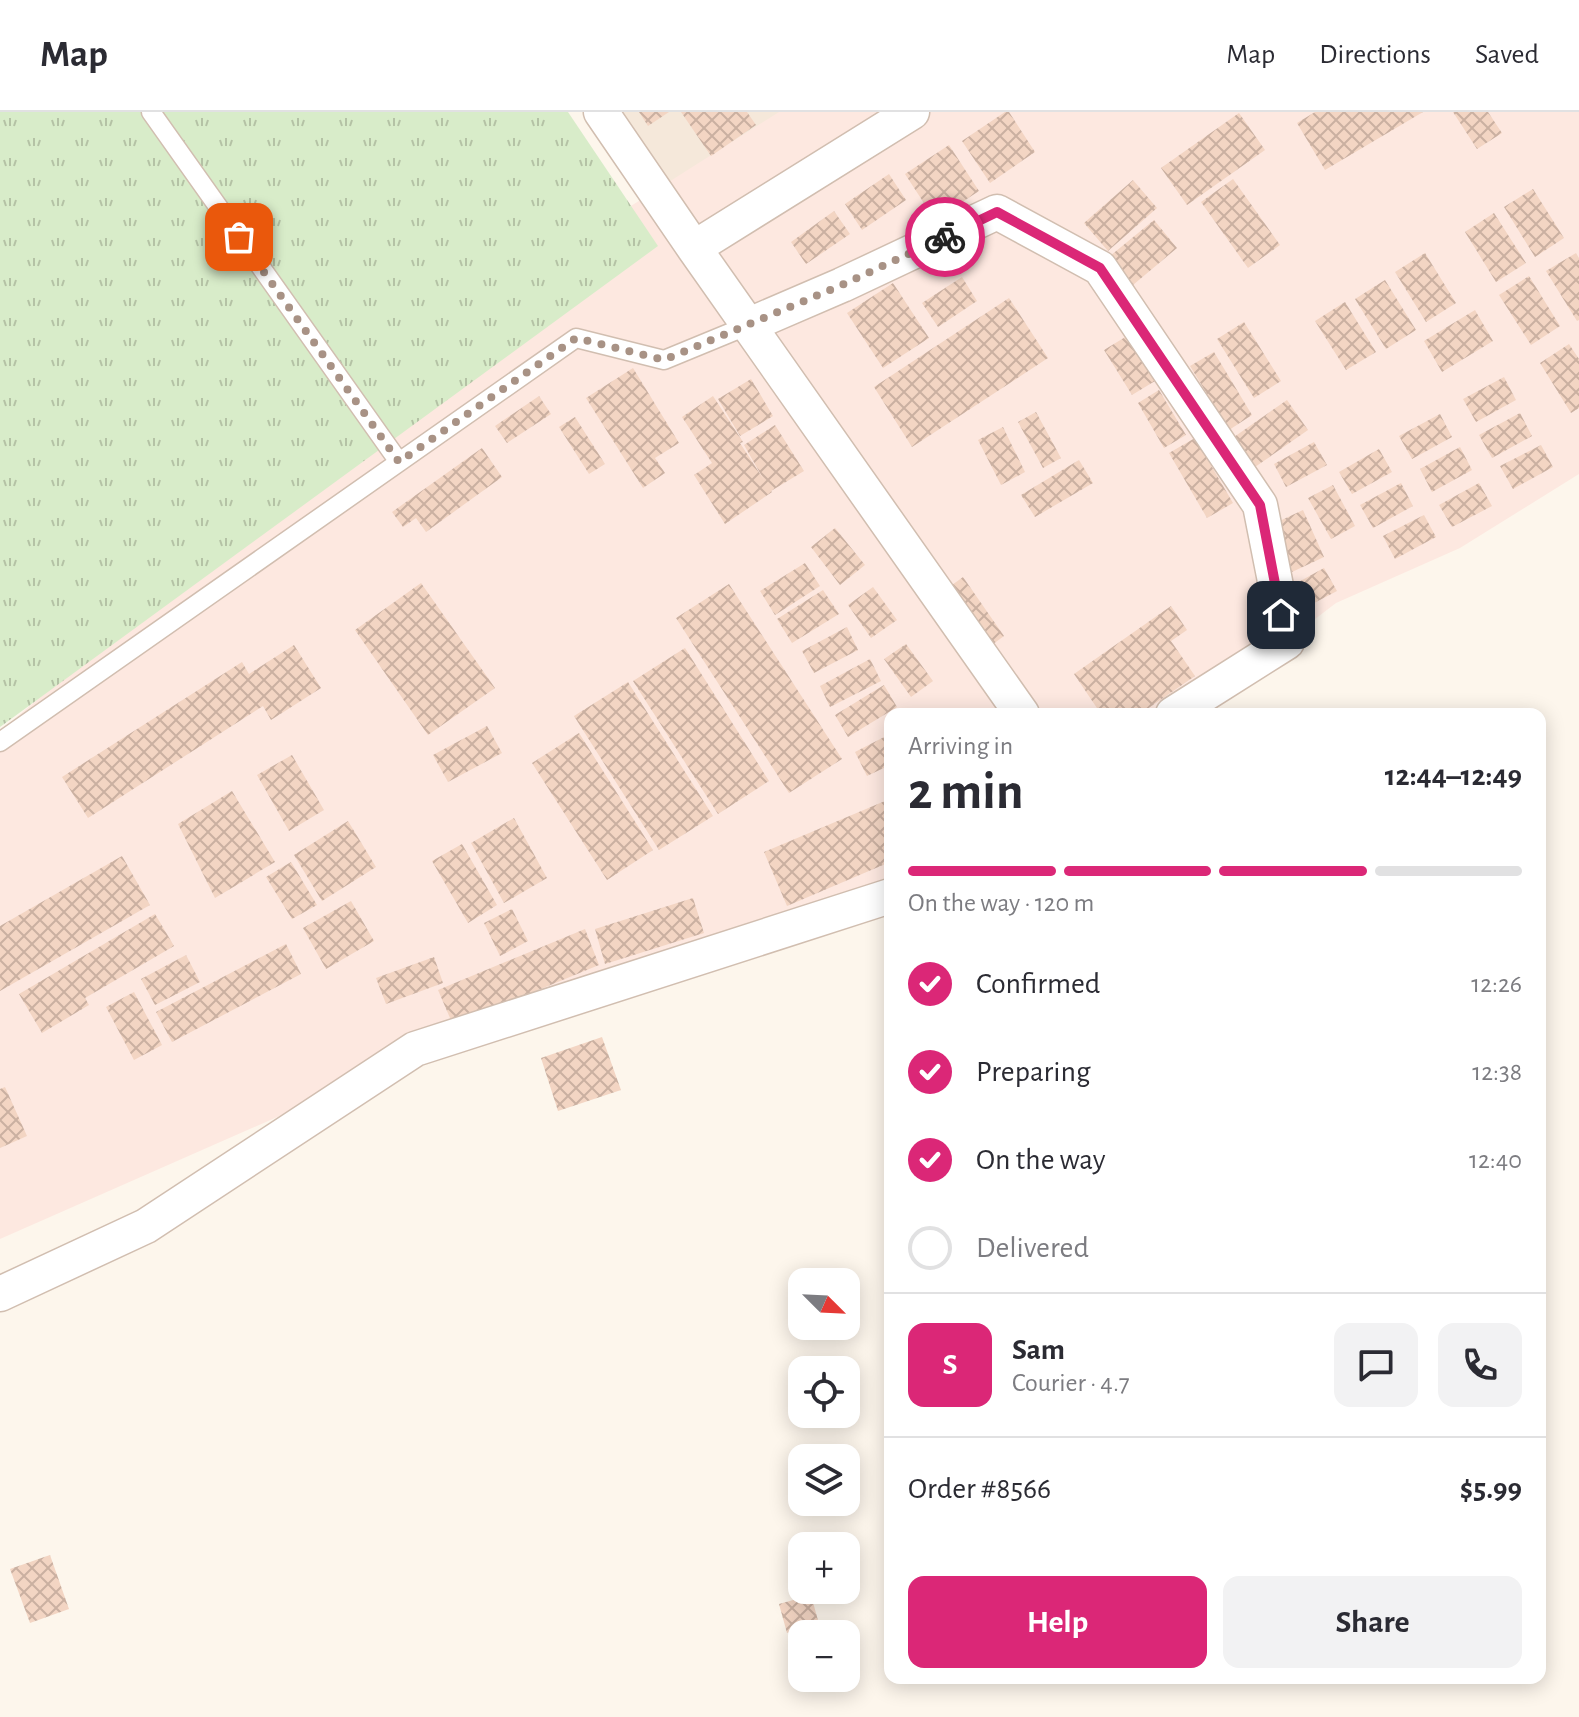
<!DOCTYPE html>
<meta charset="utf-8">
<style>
:root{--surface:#fff;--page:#f2f2f3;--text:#2b2b33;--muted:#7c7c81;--line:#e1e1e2;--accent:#db2777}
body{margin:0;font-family:"Alegreya Sans",sans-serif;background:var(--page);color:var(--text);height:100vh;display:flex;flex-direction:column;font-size:30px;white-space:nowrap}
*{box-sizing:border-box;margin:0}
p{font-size:26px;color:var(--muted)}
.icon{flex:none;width:44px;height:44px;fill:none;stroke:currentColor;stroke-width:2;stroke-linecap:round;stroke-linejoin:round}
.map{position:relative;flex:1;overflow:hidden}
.side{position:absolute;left:884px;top:596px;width:662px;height:976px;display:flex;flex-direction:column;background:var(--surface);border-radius:16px;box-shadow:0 4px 20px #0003}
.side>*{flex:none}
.needle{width:52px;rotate:114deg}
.tools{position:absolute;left:788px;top:1156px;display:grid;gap:16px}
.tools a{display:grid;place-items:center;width:72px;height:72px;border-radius:16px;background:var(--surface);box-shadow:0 4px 20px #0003;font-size:40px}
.pin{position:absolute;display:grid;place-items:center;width:68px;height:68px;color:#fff;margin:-34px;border-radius:16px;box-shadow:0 4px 12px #0006}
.courier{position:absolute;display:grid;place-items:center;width:80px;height:80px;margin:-40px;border:6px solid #db2777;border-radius:50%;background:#fff;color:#222;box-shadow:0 2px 10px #0007}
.summary em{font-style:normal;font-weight:600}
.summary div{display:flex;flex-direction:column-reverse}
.summary{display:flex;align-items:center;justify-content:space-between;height:136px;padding:0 24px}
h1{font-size:52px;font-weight:600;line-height:60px}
.bar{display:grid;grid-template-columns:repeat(4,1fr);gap:12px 8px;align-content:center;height:96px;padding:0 24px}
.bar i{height:10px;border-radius:6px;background:var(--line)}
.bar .current{background:var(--accent)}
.bar p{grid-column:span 4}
.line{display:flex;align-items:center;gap:20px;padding:0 24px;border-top:2px solid var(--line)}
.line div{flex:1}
.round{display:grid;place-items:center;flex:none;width:84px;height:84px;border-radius:16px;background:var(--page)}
ol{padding:0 24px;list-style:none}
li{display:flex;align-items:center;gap:24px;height:88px}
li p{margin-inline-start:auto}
li .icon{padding:8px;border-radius:50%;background:var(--accent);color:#fff;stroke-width:4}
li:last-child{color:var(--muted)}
li i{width:44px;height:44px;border:4px solid var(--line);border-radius:50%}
.button{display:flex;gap:16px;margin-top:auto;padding:16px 24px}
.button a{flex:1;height:92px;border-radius:16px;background:var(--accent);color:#fff;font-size:32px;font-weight:600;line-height:92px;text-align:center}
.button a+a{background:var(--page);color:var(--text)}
header{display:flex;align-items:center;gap:48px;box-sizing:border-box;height:112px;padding:0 40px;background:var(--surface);border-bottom:2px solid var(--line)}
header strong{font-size:38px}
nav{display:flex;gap:44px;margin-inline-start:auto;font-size:28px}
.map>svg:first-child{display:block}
.residential{fill:#f5e8da}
.commercial{fill:#fde8e0}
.grass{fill:url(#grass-tufts)}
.building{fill:url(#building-cross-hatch)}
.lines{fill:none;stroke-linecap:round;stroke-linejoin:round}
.lane-casing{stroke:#d1beb0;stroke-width:21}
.street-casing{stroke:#d1beb0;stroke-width:37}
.lane{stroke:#fff;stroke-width:18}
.street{stroke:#fff;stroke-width:34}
.done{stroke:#a89285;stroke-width:8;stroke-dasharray:0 14.4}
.route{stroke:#db2777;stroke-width:10}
</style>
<header>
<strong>Map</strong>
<nav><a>Map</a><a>Directions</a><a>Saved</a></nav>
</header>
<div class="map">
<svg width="1579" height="1605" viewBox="0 0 1579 1605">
<defs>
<pattern id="grass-tufts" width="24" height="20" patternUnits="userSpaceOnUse" patternTransform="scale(2)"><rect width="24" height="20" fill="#d8ecc9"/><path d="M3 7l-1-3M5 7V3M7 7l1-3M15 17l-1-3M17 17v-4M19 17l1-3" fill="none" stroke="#b4c2a5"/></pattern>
<pattern id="building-cross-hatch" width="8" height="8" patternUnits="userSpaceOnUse" patternTransform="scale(2)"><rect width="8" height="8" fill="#f3d5c3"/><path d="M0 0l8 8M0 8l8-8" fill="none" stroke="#cab0a1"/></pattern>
</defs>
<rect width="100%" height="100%" fill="#fdf6ec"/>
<path class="residential" d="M607,0H882L694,134Z"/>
<path class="commercial" d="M779,0H1579V362L1460,436L1336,491L1191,602H890V781L359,969L0,1127V619L612,106Z"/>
<path class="grass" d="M0,0H568L658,134L0,615Z"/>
<path class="building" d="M639,0H669L648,14Z
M681,0H747L756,13L711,44Z
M1005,0H1009L1035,40L990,71L962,29Z
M1315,0H1423L1325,58L1297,11Z
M1453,0H1488L1502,21L1477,37Z
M1239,1L1265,38L1187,93L1161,56Z
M949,33L979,79L935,108L905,62Z
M889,62L906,88L862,118L845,92Z
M1233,67L1280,133L1248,156L1201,90Z
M1133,68L1157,96L1108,139L1084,111Z
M1533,77L1564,126L1535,145L1504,95Z
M834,99L850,122L806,152L791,130Z
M1494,101L1526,151L1496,170L1465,120Z
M1154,108L1177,136L1133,173L1110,144Z
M1425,141L1456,191L1426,210L1395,160Z
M1576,141L1579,146V208L1577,209L1546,159Z
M1529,164L1560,214L1531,233L1499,183Z
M962,165L977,189L938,215L922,191Z
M1385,168L1416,218L1386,237L1355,187Z
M893,171L929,226L883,256L847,201Z
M1009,186L1048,246L912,335L874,275Z
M1345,190L1376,240L1346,258L1315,209Z
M1475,198L1493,229L1442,260L1424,229Z
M1244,210L1281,269L1254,286L1217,227Z
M1127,224L1155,269L1132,283L1104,238Z
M1569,232L1579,247V296L1571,301L1540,251Z
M1214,240L1252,303L1229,318L1190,254Z
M633,256L679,331L655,346L665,361L643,376L586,286Z
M1504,265L1516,288L1476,310L1463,287Z
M751,267L773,304L740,324L718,287Z
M1159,278L1186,323L1164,336L1138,291Z
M539,284L551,302L507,331L495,314Z
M713,284L743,330L740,331L764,368L744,333L775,313L804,359L771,379L772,380L725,412L694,363L712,351L682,305Z
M1287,288L1308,318L1255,355L1234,325Z
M1036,300L1061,346L1043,356L1018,310Z
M1520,301L1532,324L1492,346L1479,323Z
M1440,302L1452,325L1412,347L1399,324Z
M575,305L605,352L589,362L559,315Z
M1003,315L1025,360L1001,373L978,328Z
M1195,326L1233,391L1207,406L1169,341Z
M1314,330L1327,353L1286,375L1274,352Z
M1541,333L1553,355L1513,377L1500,354Z
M1460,335L1472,358L1432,380L1420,357Z
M482,336L502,365L426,420L416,406L403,415L392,400Z
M1379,337L1392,360L1352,382L1339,360Z
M1079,348L1093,371L1035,405L1021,383Z
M1401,371L1413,394L1373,416L1360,393Z
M1479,371L1492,394L1452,415L1439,393Z
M1333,373L1355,414L1331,427L1308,386Z
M1303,398L1324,445L1292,460L1271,413Z
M1424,403L1436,425L1395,447L1383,424Z
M835,416L865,453L840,473L811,435Z
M805,451L820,474L775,503L760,479Z
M1324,456L1337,479L1297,500L1284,478Z
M963,465L1004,524L985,538L944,479Z
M421,471L495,576L428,623L355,518Z
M729,472L842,647L789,681L676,506Z
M873,475L897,508L871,526L848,493Z
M823,478L839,502L792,531L777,507Z
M1171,494L1187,518L1171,529L1195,564L1140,602H1101L1074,562Z
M847,515L858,538L814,561L802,539Z
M906,532L933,569L911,585L884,547Z
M294,533L321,576L271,608L263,594L88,706L62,665L242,550L249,562Z
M685,536L769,669L718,702L633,569Z
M870,547L881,569L830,595L820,574Z
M628,570L713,704L659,738L574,604Z
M884,573L897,595L848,625L835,603Z
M487,614L502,641L448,670L433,643Z
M579,621L653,738L607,768L532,651Z
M890,622V653L867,664L855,640Z
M292,643L324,698L289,719L257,663Z
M232,679L275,750L215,786L178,712Z
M885,689L890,700V750L787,794L764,740Z
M514,706L547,766L504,791L471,731Z
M348,709L376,755L322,789L294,743Z
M462,732L497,793L468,811L432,749Z
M122,744L150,793L0,879V814Z
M291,750L317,793L292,807L266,765Z
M693,786L704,821L605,852L595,817Z
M351,789L374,829L326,857L303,816Z
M512,797L528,829L500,844L484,811Z
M155,802L174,834L85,886L89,893L42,921L19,882Z
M585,817L599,853L453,913L438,878Z
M286,832L301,862L172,930L156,900Z
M186,843L200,870L155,893L141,867Z
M434,845L443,871L386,892L376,866Z
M134,880L162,933L134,948L106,895Z
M602,925L621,978L558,999L541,946Z
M5,975L27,1024L0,1036V977Z
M50,1443L69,1497L30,1511L10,1457Z
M811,1483L819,1512L787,1521L779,1492Z"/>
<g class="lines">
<g class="lane-casing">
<path id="lane" d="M151,0L399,350
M0,630L576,226L664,248L749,213"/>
</g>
<g class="street-casing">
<path id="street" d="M601,0L694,136
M912,0L694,136L1022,602
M749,213L842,173L997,100L1100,156L1260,393L1287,530L1173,602
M0,1182L146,1114L415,937L890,784"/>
</g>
<use href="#lane" class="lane"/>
<use href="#street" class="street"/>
</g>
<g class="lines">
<path class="done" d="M239,125L399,350L576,226L664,248L842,173L945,125"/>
<path class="route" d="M945,125L997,100L1100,156L1260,393L1281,503"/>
</g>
</svg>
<div class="tools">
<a><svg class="needle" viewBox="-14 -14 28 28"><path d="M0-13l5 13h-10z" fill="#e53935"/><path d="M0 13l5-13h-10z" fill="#7c7c81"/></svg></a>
<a><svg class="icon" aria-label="locate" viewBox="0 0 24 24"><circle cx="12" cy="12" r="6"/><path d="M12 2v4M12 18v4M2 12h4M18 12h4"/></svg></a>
<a><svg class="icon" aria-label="layers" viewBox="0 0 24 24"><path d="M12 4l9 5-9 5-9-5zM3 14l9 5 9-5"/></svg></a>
<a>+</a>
<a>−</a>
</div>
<div class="pin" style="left:239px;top:125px;background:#ea580c"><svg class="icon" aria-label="bag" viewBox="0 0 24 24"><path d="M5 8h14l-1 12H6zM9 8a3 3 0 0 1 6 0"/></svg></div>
<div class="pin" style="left:1281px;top:503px;background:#1f2937"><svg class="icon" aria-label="home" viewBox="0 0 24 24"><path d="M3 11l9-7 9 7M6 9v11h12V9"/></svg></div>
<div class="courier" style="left:945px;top:125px"><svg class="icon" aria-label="bike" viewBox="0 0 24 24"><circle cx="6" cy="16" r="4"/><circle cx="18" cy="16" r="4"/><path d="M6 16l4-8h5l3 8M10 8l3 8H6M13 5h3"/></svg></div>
<section class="side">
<div class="summary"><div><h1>2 min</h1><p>Arriving in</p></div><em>12:44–12:49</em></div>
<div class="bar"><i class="current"></i><i class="current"></i><i class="current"></i><i></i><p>On the way · 120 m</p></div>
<ol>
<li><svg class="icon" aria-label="check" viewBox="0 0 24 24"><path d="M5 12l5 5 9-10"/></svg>Confirmed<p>12:26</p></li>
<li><svg class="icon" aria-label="check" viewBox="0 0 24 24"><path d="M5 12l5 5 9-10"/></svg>Preparing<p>12:38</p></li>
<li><svg class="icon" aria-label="check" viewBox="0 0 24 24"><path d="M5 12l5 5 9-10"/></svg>On the way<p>12:40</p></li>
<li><i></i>Delivered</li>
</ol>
<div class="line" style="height:144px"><b class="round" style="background:var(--accent);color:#fff">S</b><div><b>Sam</b><p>Courier · 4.7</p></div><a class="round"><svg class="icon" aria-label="chat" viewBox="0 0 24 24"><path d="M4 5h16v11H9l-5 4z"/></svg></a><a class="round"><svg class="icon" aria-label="phone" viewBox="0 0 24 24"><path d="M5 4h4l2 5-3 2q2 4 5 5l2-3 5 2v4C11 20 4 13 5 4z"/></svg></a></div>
<div class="line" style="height:104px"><div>Order #8566</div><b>$5.99</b></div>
<div class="button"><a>Help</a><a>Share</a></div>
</section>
</div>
